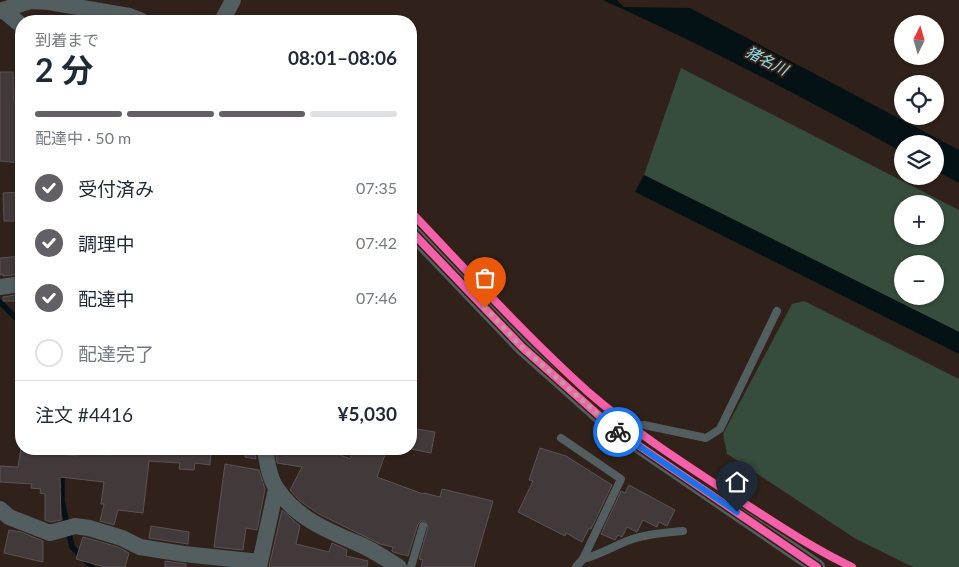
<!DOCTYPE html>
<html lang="ja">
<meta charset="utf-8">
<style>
:root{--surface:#fff;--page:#f2f2f3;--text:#1f2937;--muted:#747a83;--line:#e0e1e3;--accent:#626064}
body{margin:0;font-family:Lato,"Noto Sans JP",sans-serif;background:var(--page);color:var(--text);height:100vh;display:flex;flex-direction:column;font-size:19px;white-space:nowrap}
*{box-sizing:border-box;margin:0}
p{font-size:16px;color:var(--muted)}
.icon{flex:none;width:28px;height:28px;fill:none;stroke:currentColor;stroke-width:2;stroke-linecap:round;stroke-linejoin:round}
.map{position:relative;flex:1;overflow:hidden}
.side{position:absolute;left:15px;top:15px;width:402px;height:440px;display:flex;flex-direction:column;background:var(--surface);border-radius:20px;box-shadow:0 1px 4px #0004}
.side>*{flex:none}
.needle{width:32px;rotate:5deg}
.controls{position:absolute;left:894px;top:15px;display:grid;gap:10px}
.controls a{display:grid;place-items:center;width:50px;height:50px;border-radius:50%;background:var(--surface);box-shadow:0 1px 4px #0004;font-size:25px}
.pin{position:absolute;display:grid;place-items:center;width:42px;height:42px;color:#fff;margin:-51px -21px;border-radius:50% 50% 50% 0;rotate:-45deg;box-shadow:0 0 5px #0007}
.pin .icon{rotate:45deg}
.courier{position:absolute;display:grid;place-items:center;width:50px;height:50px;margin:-25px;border:4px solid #1a73e8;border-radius:50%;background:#fff;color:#222;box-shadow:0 1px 6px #0007}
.headline em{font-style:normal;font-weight:700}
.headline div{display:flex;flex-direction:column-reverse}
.headline{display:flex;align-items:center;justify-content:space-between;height:85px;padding:0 20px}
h1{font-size:32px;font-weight:700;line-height:38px}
.bar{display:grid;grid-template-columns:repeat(4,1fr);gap:8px 5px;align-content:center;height:60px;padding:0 20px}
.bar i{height:6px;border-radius:4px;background:var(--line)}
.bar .selected{background:var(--accent)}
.bar p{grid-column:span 4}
.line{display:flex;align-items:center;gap:12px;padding:0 20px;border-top:1px solid var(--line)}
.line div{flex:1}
ol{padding:0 20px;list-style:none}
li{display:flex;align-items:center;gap:15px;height:55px}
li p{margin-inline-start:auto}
li .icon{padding:5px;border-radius:50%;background:var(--accent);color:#fff;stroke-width:4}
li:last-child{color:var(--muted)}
li i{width:28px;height:28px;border:2px solid var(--line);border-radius:50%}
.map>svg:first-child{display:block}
.green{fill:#364c3d;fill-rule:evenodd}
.water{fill:#041115}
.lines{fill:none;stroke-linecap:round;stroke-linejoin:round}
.stream{stroke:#041115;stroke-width:5.5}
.building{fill:#42393b;stroke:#5b5355}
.lane{stroke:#535e60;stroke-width:8}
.street{stroke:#535e60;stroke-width:16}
.cycleway-casing{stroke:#381f12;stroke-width:11}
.cycleway{stroke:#f560ab;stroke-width:8}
.done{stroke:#b5a49c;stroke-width:5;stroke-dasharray:0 9}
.route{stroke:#1a73e8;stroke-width:6}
.labels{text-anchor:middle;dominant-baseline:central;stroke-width:4;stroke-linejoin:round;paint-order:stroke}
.water-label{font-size:15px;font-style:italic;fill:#8de0f7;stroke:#381f12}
</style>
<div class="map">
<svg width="959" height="567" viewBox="0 0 959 567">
<rect width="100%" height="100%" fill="#30221a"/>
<path class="green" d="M681,68L959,210V332L644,175ZM902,204H935V236H902ZM902,264H935V296H902Z
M804,301L959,379V567H913L856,539L727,454L723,434L792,304Z"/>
<path class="water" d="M603,0H617L624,7L690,8L959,150V183L935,170V144H902V152C804,98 705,46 603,0Z
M644,175L959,332V354L635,192Z"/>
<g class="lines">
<path class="stream" d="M0,302L21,323
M62,449V460
M62,472V501L72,547L92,567"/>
</g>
<path class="building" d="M0,72H13L14,102L21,103V163L0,161Z
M21,192V221H4L3,193Z
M21,256V274L3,276V274L0,275V258Z
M21,294V301H3V297Z
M411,428L435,432L431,453L411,449Z
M21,448L77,456L78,451L110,455V449H211L210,465L195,463L194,470L179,469L180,463L149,461L143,513L118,510L114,525L100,521L104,504H101L104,482L60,477L61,520L51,522L45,520V494L40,493L41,489L31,488L32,484L0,482V466L18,467Z
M540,448L566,456L612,485L591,529L589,528L582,542L566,533L565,536L518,512L533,481L529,480Z
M246,449H255L256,459L245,457Z
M275,449H325L350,459L354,449H387L377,477L423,494L424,493L440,497L442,489L493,501L474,567H421L423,560L419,559L428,527L425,521H421L418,524L408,556L393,552L392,551L393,547L380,544L319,514L300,501L290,490L302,467L277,463Z
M225,464L259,470L265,489L257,530L246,528L243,550L214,547Z
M629,485L675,510L667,526L659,522L657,527L643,520L637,532L627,527L622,537L618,535L615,540L601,534L621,491L625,493Z
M282,510L300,526L296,544L329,552L332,543L347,550L346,556L368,561L367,567H269Z
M151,526L189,532L188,544L149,538Z
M9,530L21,532L43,541V562L4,553Z
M83,537L118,547L129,553L125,567H105L76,559Z
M165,561L186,564V567H165Z"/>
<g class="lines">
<path class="lane" d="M617,427L644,425L706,438L720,429L777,311
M561,438L621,479L583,559L576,567
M583,559C599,555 612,547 627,541C645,534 664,533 683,531
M411,567L423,526"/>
<path class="street" d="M3,10L21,25
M0,11L31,1L49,2L129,16L142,21
M222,21L233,0
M411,231L522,347L613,428L817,567
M0,287L21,284
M265,449C267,461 269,479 277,489C296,518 328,531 359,544C373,550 386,559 399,567
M0,509L9,517L50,533L75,526L89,528L122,538L140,547L184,554L260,562
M259,567L276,489"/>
<g class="cycleway-casing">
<path id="cycleway" d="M411,212C469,273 525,335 587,391C634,432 686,465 738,499C775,523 812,548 852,567
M411,231L522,347L613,428L817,567"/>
</g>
<use href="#cycleway" class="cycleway"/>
</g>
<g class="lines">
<path class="done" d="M485,308L522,347L618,432"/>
<path class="route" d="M618,432L737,512"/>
</g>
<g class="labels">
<g class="water-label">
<text transform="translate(767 60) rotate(27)">猪名川</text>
</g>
</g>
</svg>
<div class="controls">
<a><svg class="needle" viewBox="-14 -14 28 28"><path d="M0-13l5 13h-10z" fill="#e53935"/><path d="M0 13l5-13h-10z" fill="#747a83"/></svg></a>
<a><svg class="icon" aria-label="locate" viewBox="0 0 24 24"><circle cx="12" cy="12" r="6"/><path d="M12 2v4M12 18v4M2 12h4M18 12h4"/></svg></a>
<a><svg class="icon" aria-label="layers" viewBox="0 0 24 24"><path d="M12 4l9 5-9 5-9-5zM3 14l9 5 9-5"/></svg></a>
<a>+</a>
<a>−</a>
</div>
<div class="pin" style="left:485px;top:308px;background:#ea580c"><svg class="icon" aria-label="bag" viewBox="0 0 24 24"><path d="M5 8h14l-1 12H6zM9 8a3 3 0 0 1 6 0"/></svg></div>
<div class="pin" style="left:737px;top:512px;background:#1f2937"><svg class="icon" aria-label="home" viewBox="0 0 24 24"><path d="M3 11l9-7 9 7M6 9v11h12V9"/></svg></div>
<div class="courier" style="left:618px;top:432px"><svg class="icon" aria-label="bike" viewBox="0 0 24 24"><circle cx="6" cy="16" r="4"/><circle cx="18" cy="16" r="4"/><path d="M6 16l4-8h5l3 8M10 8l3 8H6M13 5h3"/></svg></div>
<section class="side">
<div class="headline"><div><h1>2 分</h1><p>到着まで</p></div><em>08:01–08:06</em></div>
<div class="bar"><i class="selected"></i><i class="selected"></i><i class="selected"></i><i></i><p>配達中 · 50 m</p></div>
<ol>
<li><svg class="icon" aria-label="check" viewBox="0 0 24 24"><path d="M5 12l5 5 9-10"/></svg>受付済み<p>07:35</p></li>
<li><svg class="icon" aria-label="check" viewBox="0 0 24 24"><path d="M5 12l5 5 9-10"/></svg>調理中<p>07:42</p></li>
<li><svg class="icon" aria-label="check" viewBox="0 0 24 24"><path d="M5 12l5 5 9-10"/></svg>配達中<p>07:46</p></li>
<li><i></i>配達完了</li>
</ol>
<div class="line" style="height:65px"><div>注文 #4416</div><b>¥5,030</b></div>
</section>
</div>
